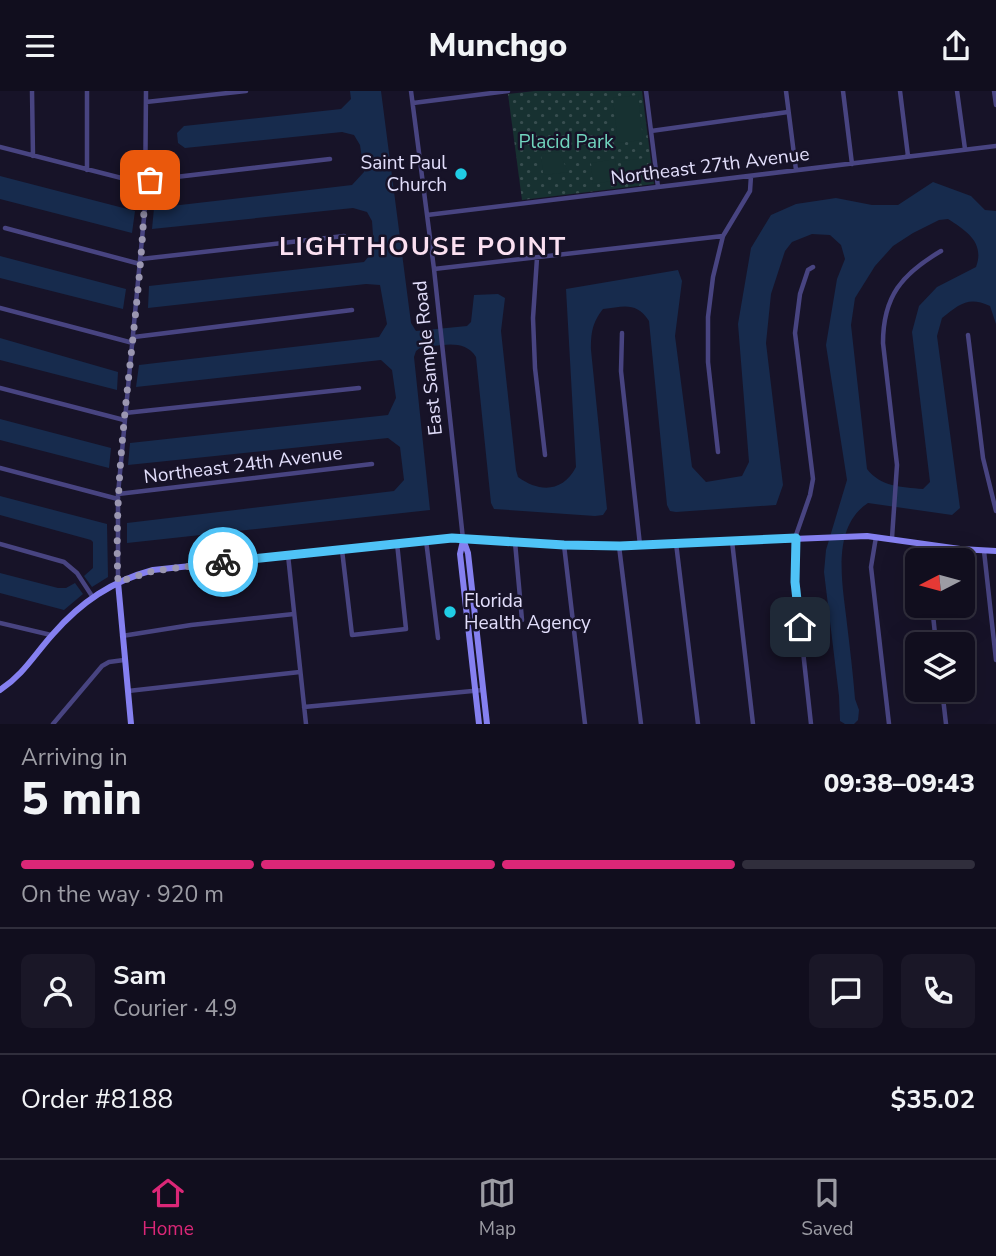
<!DOCTYPE html>
<meta charset="utf-8">
<style>
:root{--surface:#110e1e;--page:#1a1727;--text:#f1f3f6;--muted:#9c9ca4;--line:#302e3c;--accent:#db2777}
body{margin:0;font-family:"Nunito Sans",sans-serif;background:var(--page);color:var(--text);height:100vh;display:flex;flex-direction:column;font-size:26px;white-space:nowrap}
*{box-sizing:border-box;margin:0}
p{font-size:23px;color:var(--muted)}
.icon{flex:none;width:38px;height:38px;fill:none;stroke:currentColor;stroke-width:2;stroke-linecap:round;stroke-linejoin:round}
.map{position:relative;height:633px;overflow:hidden}
.drawer{display:flex;flex-direction:column;background:var(--surface);flex:1}
.drawer>*{flex:none}
.needle{width:46px;rotate:264deg}
.fabs{position:absolute;left:905px;top:457px;display:grid;gap:14px}
.fabs a{display:grid;place-items:center;width:70px;height:70px;border-radius:10px;background:var(--surface);box-shadow:0 7px 28px #0002,0 0 0 2px var(--line);font-size:35px}
.pin{position:absolute;display:grid;place-items:center;width:60px;height:60px;color:#fff;margin:-30px;border-radius:14px;box-shadow:0 4px 10px #0006}
.courier{position:absolute;display:grid;place-items:center;width:70px;height:70px;margin:-35px;border:5px solid #4fc3f7;border-radius:50%;background:#fff;color:#222;box-shadow:0 2px 9px #0007}
.overview em{font-style:normal;font-weight:800}
.overview div{display:flex;flex-direction:column-reverse}
.overview{display:flex;align-items:center;justify-content:space-between;height:119px;padding:0 21px}
h1{font-size:46px;font-weight:800;line-height:52px}
.bar{display:grid;grid-template-columns:repeat(4,1fr);gap:10px 7px;align-content:center;height:84px;padding:0 21px}
.bar i{height:9px;border-radius:5px;background:var(--line)}
.bar .selected{background:var(--accent)}
.bar p{grid-column:span 4}
.line{display:flex;align-items:center;gap:18px;padding:0 21px;border-top:2px solid var(--line)}
.line div{flex:1}
.round{display:grid;place-items:center;flex:none;width:74px;height:74px;border-radius:10px;background:var(--page)}
header{display:flex;justify-content:space-between;align-items:center;height:91px;padding:0 21px;background:var(--surface);font-size:32px;font-weight:800}
.tabs{display:flex;justify-content:space-around;align-items:center;height:98px;border-top:2px solid var(--line);background:var(--surface);font-size:19px;color:var(--muted)}
.tabs a{display:grid;justify-items:center;gap:4px}
.tabs .selected{color:var(--accent)}
.map>svg:first-child{display:block}
.park{fill:url(#park-dots)}
.pitch{fill:#173131}
.water{fill:#172b4d;fill-rule:evenodd}
.lines{fill:none;stroke-linecap:round;stroke-linejoin:round}
.street{stroke:#484481;stroke-width:4.5}
.secondary{stroke:#8580f0;stroke-width:6}
.done{stroke:#9b97b1;stroke-width:7;stroke-dasharray:0 12.6}
.route{stroke:#4fc3f7;stroke-width:9}
.poi-dot{fill:#20cde5;stroke:#171328;stroke-width:2.5}
.labels{text-anchor:middle;dominant-baseline:central;stroke-width:5;stroke-linejoin:round;paint-order:stroke}
.park-label{font-size:19px;fill:#71d4be;stroke:#171328}
.poi-label{font-size:19px;fill:#e2defb;stroke:#171328;text-anchor:end}
.street-label{font-size:19px;fill:#e2defb;stroke:#171328}
.district-label{font-size:26px;font-weight:bold;letter-spacing:2px;fill:#fbe0f1;stroke:#171328}
</style>
<header><svg class="icon" aria-label="menu" viewBox="0 0 24 24"><path d="M4 6h16M4 12h16M4 18h16"/></svg>Munchgo<svg class="icon" aria-label="share" viewBox="0 0 24 24"><path d="M12 15V3M7 8l5-5 5 5M5 13v7h14v-7"/></svg></header>
<div class="map">
<svg width="996" height="633" viewBox="0 0 996 633">
<defs>
<pattern id="park-dots" width="8" height="8" patternUnits="userSpaceOnUse" patternTransform="scale(1.75)"><rect width="8" height="8" fill="#173131"/><path d="M2 2h.1M6 6h.1" fill="none" stroke="#384e50" stroke-width="1.8" stroke-linecap="round"/></pattern>
</defs>
<rect width="100%" height="100%" fill="#171328"/>
<path class="park" d="M535,0H642L654,93L522,109L508,3Z"/>
<path class="pitch" d="M638,4L643,49L618,52L613,7Z
M559,61L568,81L545,84L543,82L541,63Z
M646,67L649,88L624,92L621,70Z
M615,68L618,89L593,93L591,72Z"/>
<path class="water" d="M350,0H381L411,232L416,240L467,235L471,231L474,204L498,203L505,207L501,240L516,379L518,386C540,402 563,401 576,376L566,198L678,179L682,190L675,245L692,376L706,391L742,385L749,371L738,233L751,157L771,124L796,113L836,107L872,114H898L933,91L971,105L985,119L996,120V233L990,215C968,205 960,213 942,227L937,245L960,417L952,424L868,412C830,437 843,495 847,533C850,558 853,583 855,608L859,619L858,629L854,633H845L840,630L839,605L824,481L826,459L847,389L826,254L837,188L845,168L841,154L830,144L812,143L792,151L785,160L771,203L766,252L783,394L776,414L676,421L670,420L667,414L649,230C636,210 623,216 603,218C592,232 591,242 591,259L607,418L603,424L595,425L494,418L491,412L476,266C464,247 440,255 420,257L416,260L414,266L430,419L127,452V432L394,400L404,389L400,356L388,347L128,374L130,352L388,324L396,307L392,279L381,269L136,296L139,274L379,246L387,233L380,194L366,193L148,217L149,195L364,171L374,159L372,130L367,121L353,117L152,138L154,117L352,94L364,81L360,54L354,44L342,41L185,57L178,52L177,42L184,35L341,18L351,8ZM948,128C967,140 985,152 976,176L937,196L919,215L912,241L930,391L923,398C901,396 881,396 867,378L851,234L855,207L875,175L893,155L913,142L939,129Z
M0,85L135,120L132,142L0,108Z
M0,165L126,198L123,218L0,187Z
M0,247L118,281L117,299L0,269Z
M0,328L111,357L109,377L0,349Z
M0,405L107,433L108,486L92,496L84,485L93,477V451L91,449L0,424Z
M0,482L58,497H66L75,492L83,503L64,519L0,502Z"/>
<g class="lines">
<path class="street" d="M32,0L33,65
M411,0L434,178L463,448
M646,0L658,96
M786,0L796,79
M843,0L852,73
M900,0L908,65
M957,0L965,58
M994,0L996,14
M146,11L246,0
M413,12L508,0
M651,40L788,21
M0,56L141,92L150,89L330,68
M87,79V0
M427,124L996,55
M5,137L140,173
M537,167L533,227L535,277L545,364
M141,168L344,145
M434,178L723,145
M0,217L133,252
M622,242L621,280L640,454
M968,244L983,367L996,420
M134,246L352,219
M0,297L124,329
M125,322L359,297
M718,361L708,271V226L713,186L723,145L750,100L751,85
M0,377L118,408
M118,403L372,373
M876,446L871,476L889,633
M892,447L897,374L883,252C883,205 902,183 941,160
M426,449L438,547
M732,450L753,633
M515,451L522,529
M676,452L698,633
M0,453L64,471L77,482L92,505
M564,454L585,633
M927,454V469
M619,455L641,633
M342,459L352,544L406,538L397,452
M984,460L996,569
M288,464L306,633
M118,491V403L145,116L146,0
M932,514L936,553
M0,532L51,544
M122,545L191,534L294,523
M942,598L946,633
M128,600L300,581
M304,616L483,599
M53,633L102,575L109,571L124,569
M811,633L794,478L795,447L810,404L813,388L795,242L800,203L808,179L813,176"/>
<path class="secondary" d="M463,448L468,462L487,633
M463,450L460,463L479,633
M118,491L131,633
M0,599C24,583 34,564 53,543C81,511 112,490 153,479L452,447L564,454L619,455L867,445L960,458L996,460"/>
</g>
<g class="lines">
<path class="done" d="M150,89L145,91C142,225 112,357 118,491L153,480L223,471"/>
<path class="route" d="M223,471L452,447L564,454L620,455L796,447L795,491L800,536"/>
</g>
<g class="poi-dot">
<circle cx="461" cy="83" r="7"/>
<circle cx="450" cy="521" r="7"/>
</g>
<g class="labels">
<g class="park-label">
<text x="566" y="51">Placid Park</text>
</g>
<g class="poi-label">
<text x="447" y="72">Saint Paul<tspan x="447" dy="22">Church</tspan></text>
<text x="464" y="510" text-anchor="start">Florida<tspan x="464" dy="22">Health Agency</tspan></text>
</g>
<g class="street-label">
<text transform="translate(710 75) rotate(-7)">Northeast 27th Avenue</text>
<text transform="translate(428 267) rotate(-96)">East Sample Road</text>
<text transform="translate(243 374) rotate(-7)">Northeast 24th Avenue</text>
</g>
<g class="district-label">
<text x="423" y="155">LIGHTHOUSE POINT</text>
</g>
</g>
</svg>
<div class="fabs">
<a><svg class="needle" viewBox="-14 -14 28 28"><path d="M0-13l5 13h-10z" fill="#e53935"/><path d="M0 13l5-13h-10z" fill="#9c9ca4"/></svg></a>
<a><svg class="icon" aria-label="layers" viewBox="0 0 24 24"><path d="M12 4l9 5-9 5-9-5zM3 14l9 5 9-5"/></svg></a>
</div>
<div class="pin" style="left:150px;top:89px;background:#ea580c"><svg class="icon" aria-label="bag" viewBox="0 0 24 24"><path d="M5 8h14l-1 12H6zM9 8a3 3 0 0 1 6 0"/></svg></div>
<div class="pin" style="left:800px;top:536px;background:#1f2937"><svg class="icon" aria-label="home" viewBox="0 0 24 24"><path d="M3 11l9-7 9 7M6 9v11h12V9"/></svg></div>
<div class="courier" style="left:223px;top:471px"><svg class="icon" aria-label="bike" viewBox="0 0 24 24"><circle cx="6" cy="16" r="4"/><circle cx="18" cy="16" r="4"/><path d="M6 16l4-8h5l3 8M10 8l3 8H6M13 5h3"/></svg></div>
</div>
<section class="drawer">
<div class="overview"><div><h1>5 min</h1><p>Arriving in</p></div><em>09:38–09:43</em></div>
<div class="bar"><i class="selected"></i><i class="selected"></i><i class="selected"></i><i></i><p>On the way · 920 m</p></div>
<div class="line" style="height:126px"><a class="round"><svg class="icon" aria-label="person" viewBox="0 0 24 24"><circle cx="12" cy="8" r="4"/><path d="M4 21q1-7 8-7t8 7"/></svg></a><div><b>Sam</b><p>Courier · 4.9</p></div><a class="round"><svg class="icon" aria-label="chat" viewBox="0 0 24 24"><path d="M4 5h16v11H9l-5 4z"/></svg></a><a class="round"><svg class="icon" aria-label="phone" viewBox="0 0 24 24"><path d="M5 4h4l2 5-3 2q2 4 5 5l2-3 5 2v4C11 20 4 13 5 4z"/></svg></a></div>
<div class="line" style="height:91px"><div>Order #8188</div><b>$35.02</b></div>
</section>
<nav class="tabs">
<a class="selected"><svg class="icon" aria-label="home" viewBox="0 0 24 24"><path d="M3 11l9-7 9 7M6 9v11h12V9"/></svg>Home</a>
<a><svg class="icon" aria-label="map" viewBox="0 0 24 24"><path d="M3 6l6-2 6 2 6-2v14l-6 2-6-2-6 2zM9 4v14M15 6v14"/></svg>Map</a>
<a><svg class="icon" aria-label="saved" viewBox="0 0 24 24"><path d="M7 4h10v16l-5-4-5 4z"/></svg>Saved</a>
</nav>
